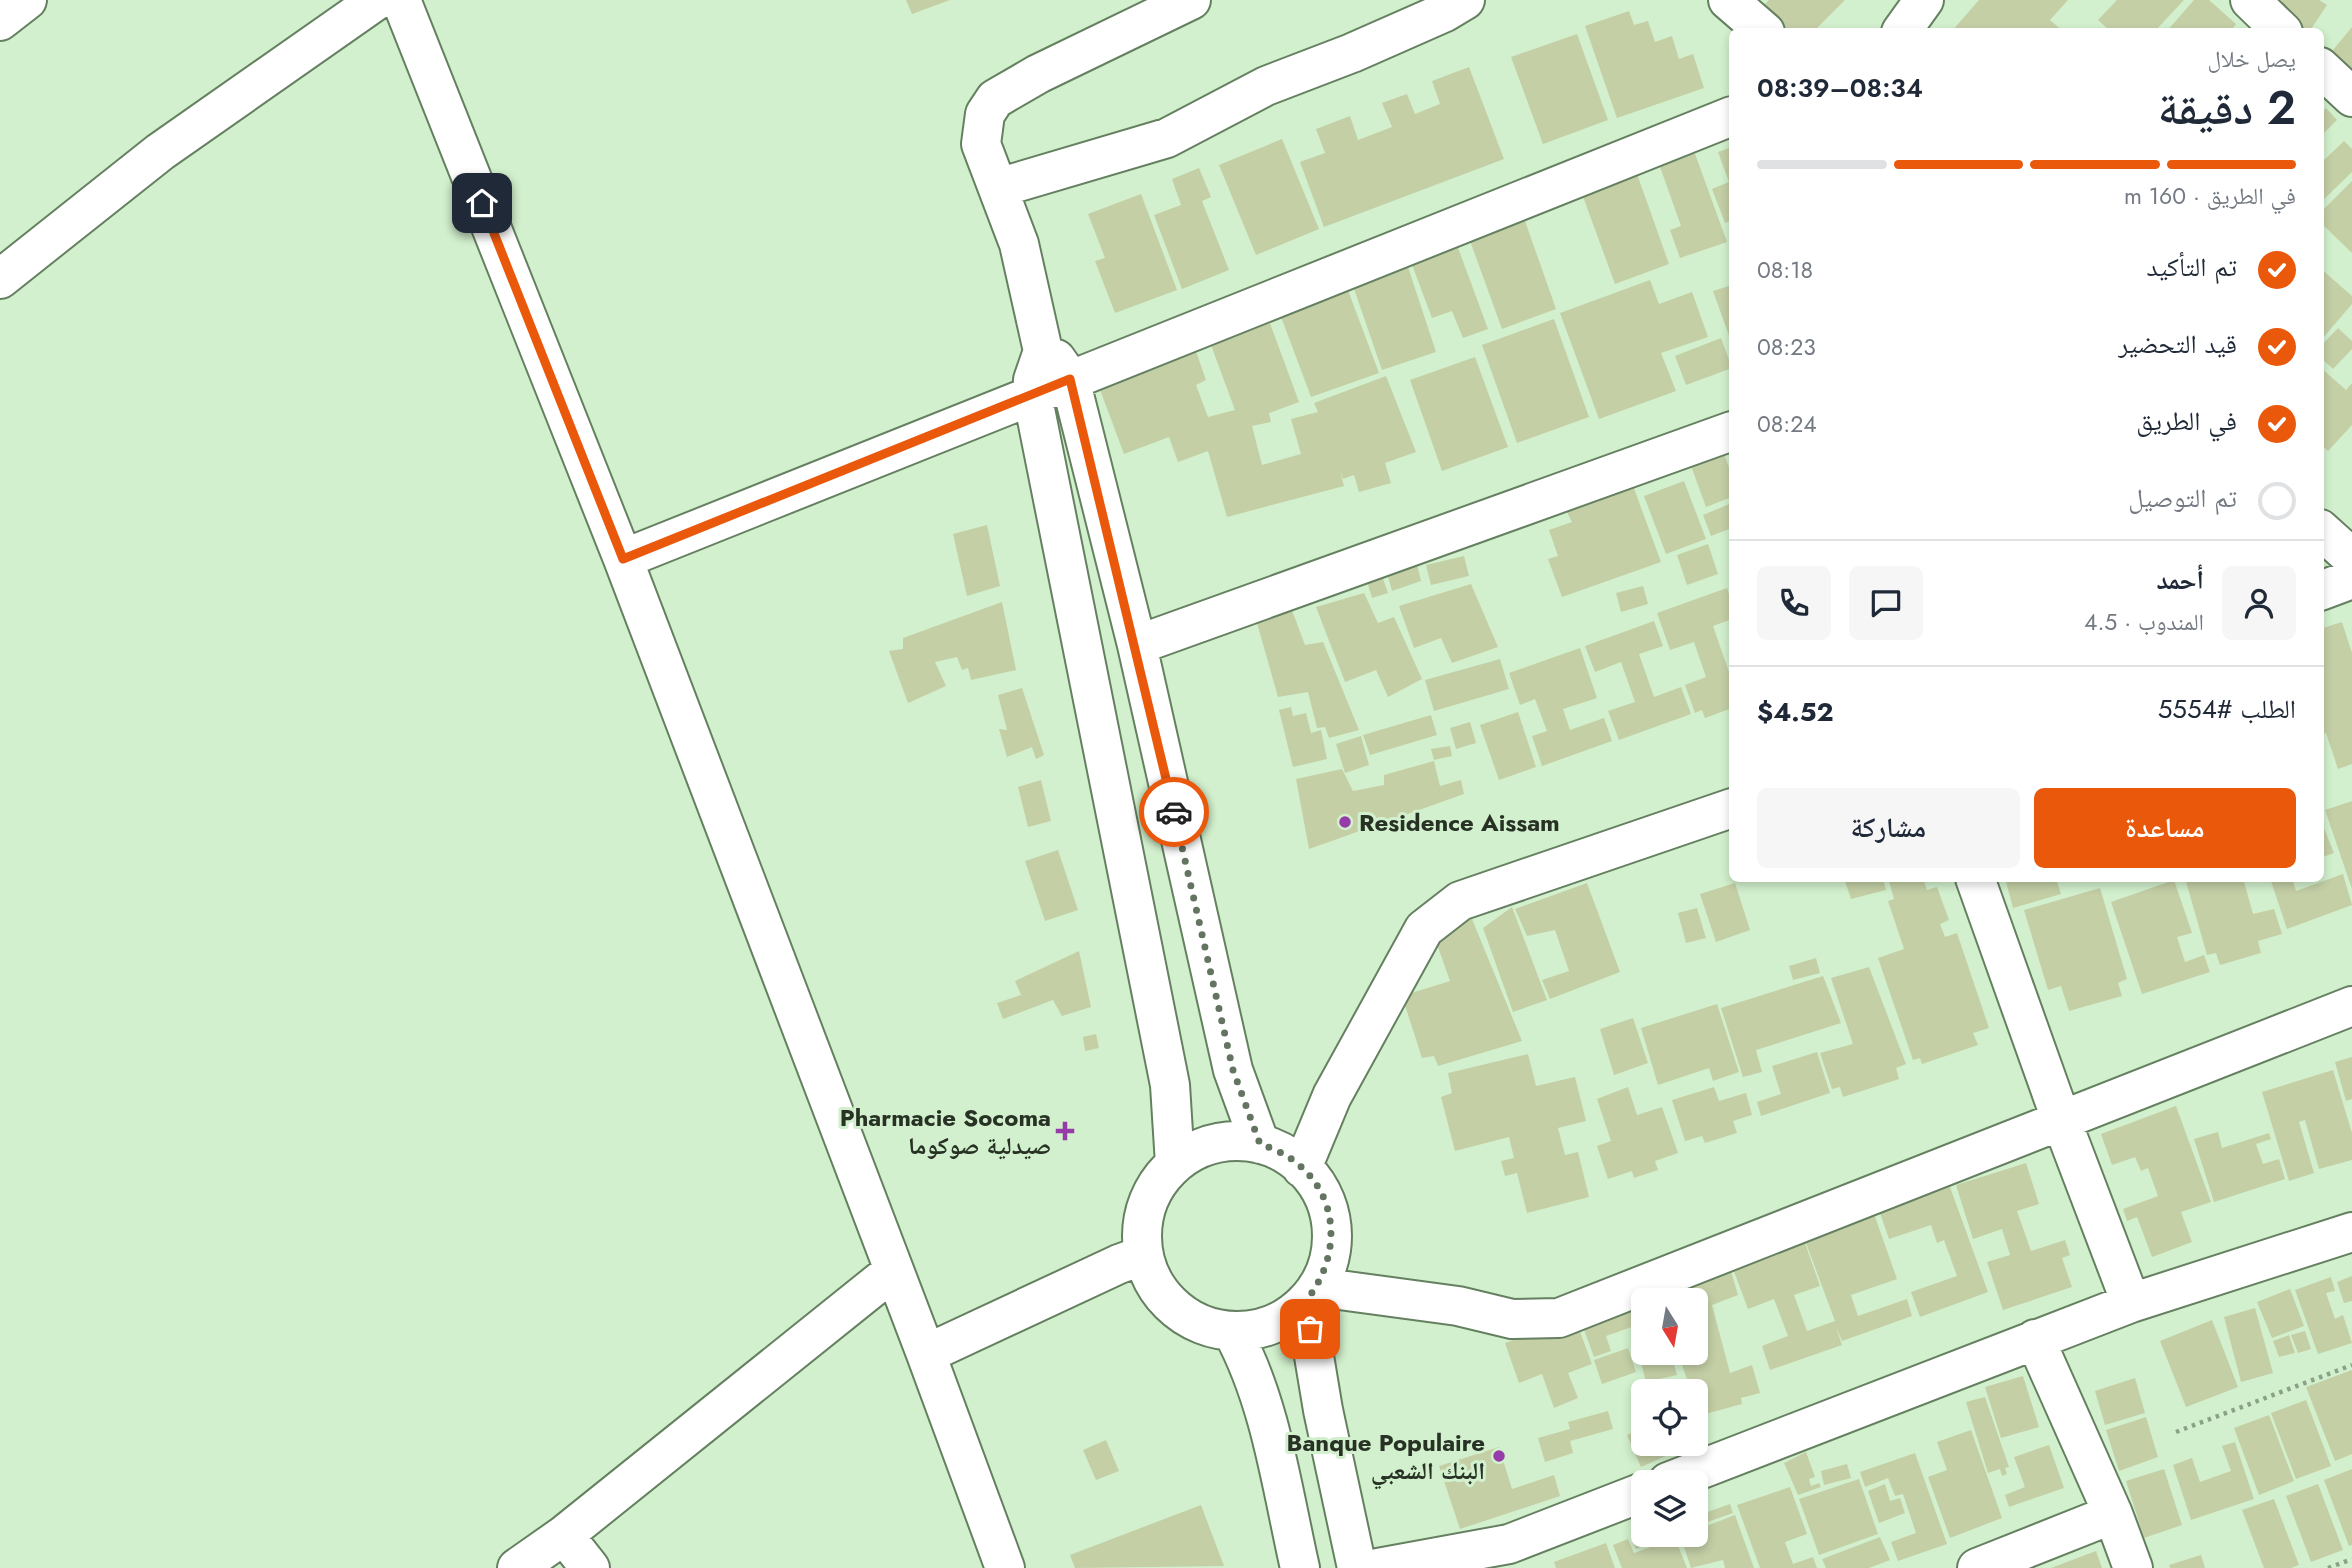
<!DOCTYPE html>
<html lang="ar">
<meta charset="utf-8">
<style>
:root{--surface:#fff;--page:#f6f6f7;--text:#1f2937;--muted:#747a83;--line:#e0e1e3;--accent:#ea580c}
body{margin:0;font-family:Jost,"Noto Naskh Arabic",sans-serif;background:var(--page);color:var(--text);direction:rtl;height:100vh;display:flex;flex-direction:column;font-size:26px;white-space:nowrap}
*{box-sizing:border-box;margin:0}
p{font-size:23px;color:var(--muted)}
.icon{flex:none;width:38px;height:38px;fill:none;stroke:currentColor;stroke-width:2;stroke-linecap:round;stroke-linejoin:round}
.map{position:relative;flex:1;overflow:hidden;direction:ltr}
.side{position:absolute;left:1729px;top:28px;width:595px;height:854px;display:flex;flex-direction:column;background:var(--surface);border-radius:10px;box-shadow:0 4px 10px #0003;direction:rtl}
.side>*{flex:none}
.needle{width:46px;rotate:169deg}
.fabs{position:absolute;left:1631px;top:1288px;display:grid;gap:14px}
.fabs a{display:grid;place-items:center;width:77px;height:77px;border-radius:10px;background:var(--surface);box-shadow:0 4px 10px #0003;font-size:35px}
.pin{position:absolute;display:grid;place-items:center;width:60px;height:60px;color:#fff;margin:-30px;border-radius:14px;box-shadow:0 4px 10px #0006}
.courier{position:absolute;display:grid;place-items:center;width:70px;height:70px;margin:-35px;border:5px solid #ea580c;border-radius:50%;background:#fff;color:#222;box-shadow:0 2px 9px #0007}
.summary em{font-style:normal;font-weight:600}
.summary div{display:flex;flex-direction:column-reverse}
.summary{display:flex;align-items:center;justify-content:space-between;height:119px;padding:0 28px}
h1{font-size:46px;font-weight:600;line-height:52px}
.bar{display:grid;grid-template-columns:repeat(4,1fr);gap:10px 7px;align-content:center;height:84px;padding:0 28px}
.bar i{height:9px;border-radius:5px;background:var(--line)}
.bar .active{background:var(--accent)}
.bar p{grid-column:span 4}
.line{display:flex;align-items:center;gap:18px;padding:0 28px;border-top:2px solid var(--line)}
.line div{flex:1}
.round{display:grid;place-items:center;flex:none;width:74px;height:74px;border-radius:10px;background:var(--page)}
ol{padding:0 28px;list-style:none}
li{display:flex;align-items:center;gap:21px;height:77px}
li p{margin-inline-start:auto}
li .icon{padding:7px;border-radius:50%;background:var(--accent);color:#fff;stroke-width:4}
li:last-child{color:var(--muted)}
li i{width:38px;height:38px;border:4px solid var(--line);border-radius:50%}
.action{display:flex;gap:14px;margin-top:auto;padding:14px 28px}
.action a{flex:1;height:80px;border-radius:10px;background:var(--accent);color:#fff;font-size:28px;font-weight:600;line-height:80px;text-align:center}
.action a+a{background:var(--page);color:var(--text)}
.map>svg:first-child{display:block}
.building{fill:#c4cfa6}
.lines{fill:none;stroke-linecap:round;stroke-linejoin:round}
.minor-casing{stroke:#658060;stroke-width:42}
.path{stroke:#8ba187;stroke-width:4.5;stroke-dasharray:3.5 5;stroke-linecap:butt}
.minor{stroke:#fff;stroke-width:38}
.done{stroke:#637460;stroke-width:7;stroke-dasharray:0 12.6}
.route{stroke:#ea580c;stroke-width:9}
.poi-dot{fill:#963ca8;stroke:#d2f0cd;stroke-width:2.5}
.labels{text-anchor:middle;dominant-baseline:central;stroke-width:6;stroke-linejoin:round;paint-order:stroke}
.poi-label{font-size:24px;font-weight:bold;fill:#273225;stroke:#d2f0cd;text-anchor:end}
</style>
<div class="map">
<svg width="2352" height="1568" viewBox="0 0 2352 1568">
<rect width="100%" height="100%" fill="#d2f0cd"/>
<path class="building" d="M906,0H950L912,14Z
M1769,0H1845L1813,32H1788L1763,6Z
M1979,0H2068L2050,20L2064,32H1951Z
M2117,0H2184L2154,32H2111L2098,20Z
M2194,0H2209L2236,24L2230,32H2166Z
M2282,0H2319L2327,5L2309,32H2302L2273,13Z
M1629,11L1634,25L1648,21L1655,42L1672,36L1679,59L1693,54L1704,88L1617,118L1585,26Z
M2352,27V75L2328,56Z
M1577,34L1608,120L1543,144L1511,57Z
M1469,67L1504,159L1324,227L1300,162L1325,153L1316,129L1350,116L1358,140L1392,127L1382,103L1407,94L1415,114L1440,104L1432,81Z
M2326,108L2337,120L2320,137V114Z
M1282,139L1319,229L1256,255L1219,165Z
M2344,141L2352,149V172L2320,203V164Z
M1732,147V220L1725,223L1712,189L1729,182L1718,152Z
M1694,151L1727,242L1680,258L1670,230L1681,226L1659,164Z
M1199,168L1211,197L1202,201L1229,270L1182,289L1154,215L1181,205L1172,179Z
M1637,174L1669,264L1615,284L1582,194Z
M2352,181V253L2320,222V213Z
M1141,194L1177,290L1115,313L1095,261L1105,258L1088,214Z
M1524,218L1556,309L1502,329L1469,238Z
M1457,245L1488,329L1463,338L1452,311L1432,318L1411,262Z
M1407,264L1436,352L1382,370L1352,283Z
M2320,268L2352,296V304L2322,339Z
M1650,280L1659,304L1692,292L1708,337L1661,353L1676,391L1599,419L1560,313Z
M1346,285L1379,373L1311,397L1278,309Z
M1732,285V344L1713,291Z
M1267,315L1299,402L1269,413L1271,422L1252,426L1262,465L1301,454L1291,419L1318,412L1314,403L1386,376L1416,452L1385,463L1391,483L1359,492L1354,475L1343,479L1340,471L1344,486L1227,517L1208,451L1178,462L1169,437L1124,454L1096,379L1193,343L1206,380L1196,385L1208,417L1235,410L1208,337Z
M1554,319L1589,417L1517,443L1482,345Z
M2338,328L2352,341V349L2333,369L2320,357V347Z
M1721,338L1732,368L1686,385L1675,356Z
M1475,357L1508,447L1442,471L1410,380Z
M2320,367L2346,390L2352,383V425L2328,451L2320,444Z
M1724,454L1732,476V497L1706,507L1691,466Z
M1684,481L1706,539L1666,554L1644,496Z
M1632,483L1661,562L1562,597L1548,559L1558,556L1549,530L1572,522L1567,512L1599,501L1597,496Z
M1732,503V528L1711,536L1703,515Z
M987,525L1000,586L967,596L953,534Z
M1708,544L1718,574L1687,585L1677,555Z
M1464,556L1469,576L1431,585L1426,565Z
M1417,564L1421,581L1392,591L1387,573Z
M1381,573L1388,593L1372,598L1366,578Z
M1471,584L1498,647L1452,663L1441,638L1414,648L1399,606Z
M1643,586L1648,604L1621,612L1616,593Z
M1727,588L1732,604V619L1713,626L1729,672L1732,670V708L1705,718L1702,710L1695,713L1685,685L1706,677L1694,642L1670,650L1657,613Z
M1364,593L1378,623L1394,617L1422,679L1388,697L1376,670L1345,682L1316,607Z
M1002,602L1016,670L971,680L968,668L962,670L957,657L935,662L946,686L908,703L889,651L903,649V638Z
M1290,605L1305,645L1323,642L1359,730L1329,738L1325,727L1317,728L1308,692L1278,697L1255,616Z
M1654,621L1663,646L1639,654L1654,697L1681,687L1691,714L1619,740L1608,711L1635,702L1621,662L1595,672L1585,646Z
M2342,622L2352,653V764L2338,769L2326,733L2320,735V629Z
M1580,648L1597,698L1563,709L1570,730L1604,718L1612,741L1542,766L1532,736L1547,731L1535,699L1520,705L1509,673Z
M1500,659L1509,689L1434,711L1425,680Z
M1022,688L1044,755L1036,759L1032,747L1007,757L999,729L1007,730L998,695Z
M1291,707L1293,716L1306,713L1311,733L1321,730L1327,759L1293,767L1279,710Z
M1518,712L1536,767L1499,780L1480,725Z
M1431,715L1437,735L1370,755L1363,735Z
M1470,722L1476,743L1456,749L1450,728Z
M1361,736L1369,765L1345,773L1336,744Z
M1450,746L1452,756L1434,760L1431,749Z
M1434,761L1440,786L1461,780L1464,794L1309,849L1296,779L1342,769L1353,791L1384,785V775Z
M1041,780L1051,821L1028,827L1018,787Z
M2352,801V889L2325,810Z
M2320,818L2334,853L2320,858Z
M1058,850L1078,910L1045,921L1025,861Z
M2343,874L2352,905L2287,929L2270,878H2292L2296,891Z
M1844,878H1883L1886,890L1851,899Z
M1896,878H1923L1927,890L1937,887L1949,920L1940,924L1945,937L1957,933L1989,1028L1973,1033L1978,1045L1922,1064L1920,1058L1913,1060L1878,958L1904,949L1888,901L1894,899L1889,881Z
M2005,878H2056L2061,894L2013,908Z
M2185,878H2243L2253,914L2274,909L2282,934L2258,941L2261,953L2220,965L2216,953L2207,955Z
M2174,880L2192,933L2177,937L2185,962L2204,955L2210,972L2142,994L2111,902Z
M1587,883L1620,972L1550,999L1542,980L1569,971L1555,930L1527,936L1515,909Z
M1735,883L1750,930L1716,942L1700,894Z
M2100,888L2127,979L2118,983L2122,996L2069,1011L2061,986L2048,990L2024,910Z
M1512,907L1547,1000L1513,1012L1483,928Z
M1697,908L1706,938L1686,943L1678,913Z
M1472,919L1522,1041L1438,1066L1434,1056L1422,1058L1402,996L1450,981L1432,930Z
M1079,951L1091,1007L1062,1016L1053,1000L1003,1019L997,1003L1021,995L1015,981Z
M1816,958L1820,973L1793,980L1789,966Z
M1869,967L1906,1064L1896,1068L1899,1079L1843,1097L1840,1087L1832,1089L1820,1053L1853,1044L1831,978Z
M1823,976L1841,1023L1756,1050L1762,1072L1743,1077L1721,1008Z
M1717,1004L1739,1072L1713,1081L1709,1068L1658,1085L1641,1028Z
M1633,1018L1648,1063L1614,1075L1600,1029Z
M1096,1034L1099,1048L1085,1051L1083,1037Z
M1817,1052L1830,1093L1761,1116L1757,1102L1781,1094L1772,1066Z
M1528,1054L1536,1086L1575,1077L1586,1121L1558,1128L1565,1155L1578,1152L1589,1197L1527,1213L1517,1173L1505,1176L1501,1161L1514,1158L1509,1137L1455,1151L1441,1097L1452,1093L1448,1073Z
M2352,1057V1099L2346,1101L2335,1062Z
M2333,1070L2352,1133V1160L2319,1169L2305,1120L2299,1122L2314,1173L2289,1181L2262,1092Z
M1628,1087L1637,1115L1662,1107L1678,1153L1655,1161L1658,1170L1634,1178L1632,1171L1608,1179L1597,1146L1611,1141L1597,1099Z
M1714,1087L1719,1101L1746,1093L1752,1115L1733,1121L1737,1133L1705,1143L1702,1136L1685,1141L1672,1100Z
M2176,1106L2211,1202L2181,1212L2192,1242L2152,1257L2137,1217L2127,1221L2123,1209L2158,1196L2148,1168L2141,1171L2135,1157L2112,1165L2101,1134Z
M2218,1132L2222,1148L2269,1133L2271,1139L2256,1144L2263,1164L2279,1159L2285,1179L2214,1202L2194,1139Z
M2026,1163L2039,1204L2017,1211L2031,1251L2065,1240L2070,1255L2062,1258L2072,1287L2003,1310L1987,1262L2010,1255L2002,1229L1973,1239L1956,1185Z
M1950,1187L1988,1292L1920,1317L1911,1292L1957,1276L1944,1240L1937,1243L1931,1225L1889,1239L1880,1213Z
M1873,1211L1897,1279L1851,1295L1858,1316L1907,1299L1912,1316L1842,1341L1836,1327L1842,1345L1770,1370L1762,1346L1788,1336L1774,1299L1748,1309L1732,1266L1804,1240L1820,1286L1794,1295L1807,1331L1835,1321L1803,1235Z
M1731,1271L1738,1295L1712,1305L1730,1373L1752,1365L1760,1393L1741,1398L1742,1404L1698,1416L1696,1391H1691L1678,1353H1696V1300H1661L1659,1294Z
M2352,1276V1301L2344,1303L2337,1282Z
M2331,1277L2335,1291L2326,1293L2335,1319L2343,1315L2352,1343L2318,1354L2295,1290Z
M2290,1289L2304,1326L2272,1338L2257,1302Z
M1643,1300V1323L1606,1336L1611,1351L1594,1357L1580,1319Z
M2255,1308L2273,1373L2241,1382L2224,1317Z
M1575,1318L1592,1364L1568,1373L1578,1398L1554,1408L1542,1374L1519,1383L1505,1343Z
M2212,1320L2238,1387L2186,1407L2160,1341Z
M2305,1331L2311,1349L2298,1353L2291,1335Z
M2289,1335L2295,1353L2279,1357L2273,1341Z
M1643,1341V1353H1671L1677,1375L1646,1382L1636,1343Z
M1628,1348L1636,1372L1602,1384L1594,1360Z
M2352,1370V1454L2335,1461L2306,1387Z
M2023,1376L2039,1427L2001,1438L1985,1387Z
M2135,1378L2145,1413L2105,1425L2095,1391Z
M1985,1397L2009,1467L2005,1468L2007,1474L2002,1476L2000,1469L1988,1473L1966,1402Z
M2306,1400L2331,1466L2296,1479L2271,1413Z
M1608,1411L1613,1429L1570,1441L1573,1453L1545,1462L1538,1438L1570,1429L1568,1422Z
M2269,1415L2294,1481L2259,1495L2234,1428Z
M2146,1417L2158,1457L2119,1471L2106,1430Z
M1643,1428V1444H1671L1675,1452L1641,1467L1627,1435Z
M1971,1430L2002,1518L1950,1538L1928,1477L1947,1470L1937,1442Z
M1106,1440L1119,1471L1096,1480L1083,1450Z
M2235,1442L2254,1499L2191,1520L2173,1465L2192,1458L2200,1482L2231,1471L2222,1446Z
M2049,1445L2064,1488L2009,1507L2005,1495L2025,1487L2014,1457Z
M1499,1447L1512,1489L1554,1475L1560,1496L1460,1529L1439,1466Z
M1806,1452L1815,1477L1809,1479L1811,1486L1819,1483L1821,1487L1798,1495L1784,1463Z
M1915,1453L1947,1544L1898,1561L1891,1542L1916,1533L1903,1494L1895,1496L1888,1478L1865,1487L1860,1472Z
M1847,1464L1851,1478L1824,1485L1821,1471Z
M2164,1469L2182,1525L2144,1538L2126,1481Z
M2352,1469V1545L2349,1546L2324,1480Z
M1859,1479L1878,1534L1819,1555L1799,1499Z
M1885,1484L1890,1501L1900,1498L1905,1513L1879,1523L1868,1491Z
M2318,1484L2343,1550L2311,1562L2286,1496Z
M1790,1487L1807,1534L1785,1542L1793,1564L1813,1557L1817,1568H1760L1737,1505Z
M2274,1499L2299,1565L2291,1568H2264L2242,1510Z
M1730,1504L1733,1513L1696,1526V1516Z
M1201,1505L1224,1566L1075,1568L1070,1555Z
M1735,1515L1754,1568H1725L1723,1560L1691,1568L1680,1535H1696V1530Z
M1644,1535H1669L1636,1549L1632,1540Z
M1880,1537L1890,1560L1869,1568H1826L1822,1559Z
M1675,1538L1687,1568H1622L1613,1545L1628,1539L1634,1553Z
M1606,1543L1615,1568H1556L1554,1562Z
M2096,1551L2102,1568H2051Z
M2201,1555L2205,1568H2170L2169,1565Z"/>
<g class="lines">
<g class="minor-casing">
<path id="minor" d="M401,0L623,559L926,1354L1005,1568
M1728,0L1765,32
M2250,0L2283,32
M0,21L27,0
M1901,32L1924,0
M2320,67L2352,97
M998,188L1167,138L1266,86L1352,53L1445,12L1465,0
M0,279L160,152L377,0
M1056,359L1070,379L1137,645L1233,1070L1260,1144
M2320,529L2352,558
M623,559L1732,116
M2320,591L2352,579
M1137,645L1732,431
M1975,878L2062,1122L2131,1303
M1142 1236a95 95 0 1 1 190 0a95 95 0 1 1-190 0Z
M1175,1164L1170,1085L1032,394L1033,380L1043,351L1019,244L981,144L985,114L995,99L1038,74L1191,0
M1302,1168L1332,1096L1424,929L1460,901L1732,808
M1317,1287L1458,1306L1512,1319L1559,1318L2352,1006
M1305,1302L1323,1410L1357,1568
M1232,1331C1271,1402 1282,1489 1300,1568
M2035,1339L2113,1514L2133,1568
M926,1354L1119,1264L1144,1255
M1668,1482L2131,1303L2352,1232
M564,1535L590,1568
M517,1568L564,1535L893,1271
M1378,1568L1509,1544L1643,1492
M1977,1568L2113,1514"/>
</g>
<path class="path" d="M2176,1432L2352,1365
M2328,1568L2352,1559"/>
<use href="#minor" class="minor"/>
</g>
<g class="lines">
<path class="done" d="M1174,812L1233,1070L1260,1144C1334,1167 1352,1244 1305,1302L1310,1329"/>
<path class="route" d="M482,203L623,559L1070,379L1174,812"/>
</g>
<g class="poi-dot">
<circle cx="1345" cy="822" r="7"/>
<path d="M1061.5 1120.5h7v7h7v7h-7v7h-7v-7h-7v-7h7z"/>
<circle cx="1499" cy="1456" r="7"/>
</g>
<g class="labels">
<g class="poi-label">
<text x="1359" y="822" text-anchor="start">Residence Aissam</text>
<text x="1051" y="1117">Pharmacie Socoma<tspan x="1051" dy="28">صيدلية صوكوما</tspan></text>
<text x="1485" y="1442">Banque Populaire<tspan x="1485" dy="28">البنك الشعبي</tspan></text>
</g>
</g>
</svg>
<div class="fabs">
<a><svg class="needle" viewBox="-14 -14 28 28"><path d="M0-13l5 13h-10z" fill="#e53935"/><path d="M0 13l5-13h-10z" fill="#747a83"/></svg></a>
<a><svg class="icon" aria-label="locate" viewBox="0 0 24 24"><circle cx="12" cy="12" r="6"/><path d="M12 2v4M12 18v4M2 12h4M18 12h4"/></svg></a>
<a><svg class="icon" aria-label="layers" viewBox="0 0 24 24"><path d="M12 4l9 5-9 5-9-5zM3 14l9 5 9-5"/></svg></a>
</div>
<div class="pin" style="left:1310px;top:1329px;background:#ea580c"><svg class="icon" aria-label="bag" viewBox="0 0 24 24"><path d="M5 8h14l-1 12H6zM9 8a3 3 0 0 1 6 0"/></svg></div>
<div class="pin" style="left:482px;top:203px;background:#1f2937"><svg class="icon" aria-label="home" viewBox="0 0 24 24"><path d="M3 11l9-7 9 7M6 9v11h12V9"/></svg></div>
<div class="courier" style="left:1174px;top:812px"><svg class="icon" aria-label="car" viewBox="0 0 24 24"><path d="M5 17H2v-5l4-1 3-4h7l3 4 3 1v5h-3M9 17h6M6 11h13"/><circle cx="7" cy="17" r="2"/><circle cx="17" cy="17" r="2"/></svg></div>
<section class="side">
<div class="summary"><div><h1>2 دقيقة</h1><p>يصل خلال</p></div><em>08:34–08:39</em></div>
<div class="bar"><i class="active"></i><i class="active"></i><i class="active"></i><i></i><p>في الطريق · 160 m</p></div>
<ol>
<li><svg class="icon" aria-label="check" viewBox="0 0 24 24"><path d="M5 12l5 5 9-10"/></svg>تم التأكيد<p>08:18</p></li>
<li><svg class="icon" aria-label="check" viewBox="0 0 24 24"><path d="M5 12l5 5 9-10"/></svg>قيد التحضير<p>08:23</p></li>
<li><svg class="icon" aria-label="check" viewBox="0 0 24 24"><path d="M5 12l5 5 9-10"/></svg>في الطريق<p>08:24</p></li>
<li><i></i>تم التوصيل</li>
</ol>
<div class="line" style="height:126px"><a class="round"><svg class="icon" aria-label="person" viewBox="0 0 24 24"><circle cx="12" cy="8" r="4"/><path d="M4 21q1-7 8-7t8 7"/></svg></a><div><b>أحمد</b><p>المندوب · 4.5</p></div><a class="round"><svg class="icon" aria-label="chat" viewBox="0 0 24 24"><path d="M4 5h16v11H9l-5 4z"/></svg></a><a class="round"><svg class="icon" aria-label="phone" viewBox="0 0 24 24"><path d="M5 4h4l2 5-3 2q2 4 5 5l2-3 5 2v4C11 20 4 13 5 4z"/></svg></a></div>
<div class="line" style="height:91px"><div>الطلب #5554</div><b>$4.52</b></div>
<div class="action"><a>مساعدة</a><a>مشاركة</a></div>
</section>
</div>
